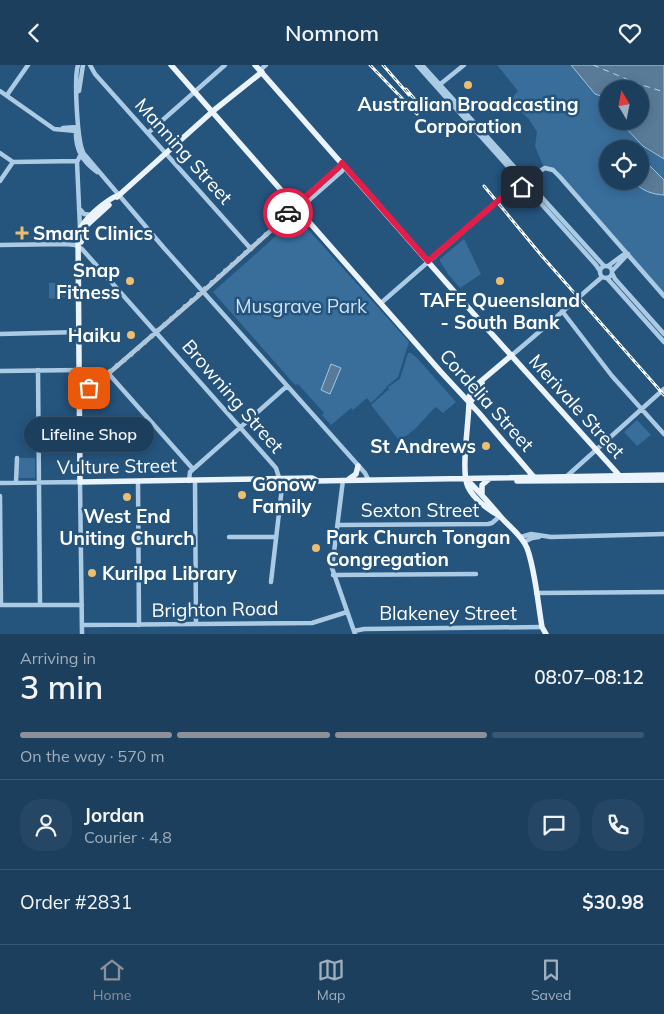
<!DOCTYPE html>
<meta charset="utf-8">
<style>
:root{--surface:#1c3f5e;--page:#254664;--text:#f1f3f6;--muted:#a0afbc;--line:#3a5873;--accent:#8c9099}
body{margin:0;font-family:Mulish,sans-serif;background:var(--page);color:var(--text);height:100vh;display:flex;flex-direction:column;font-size:19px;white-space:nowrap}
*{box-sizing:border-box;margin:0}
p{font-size:16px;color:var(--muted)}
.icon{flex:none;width:28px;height:28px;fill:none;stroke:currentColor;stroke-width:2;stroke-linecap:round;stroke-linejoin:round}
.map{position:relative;height:569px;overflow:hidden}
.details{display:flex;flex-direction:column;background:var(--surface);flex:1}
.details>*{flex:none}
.needle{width:32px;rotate:350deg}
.controls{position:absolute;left:599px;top:15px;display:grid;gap:10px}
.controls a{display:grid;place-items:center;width:50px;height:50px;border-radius:50%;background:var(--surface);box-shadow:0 2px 12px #0003,0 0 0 1px var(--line);font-size:25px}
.pin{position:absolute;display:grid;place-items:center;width:42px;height:42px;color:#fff;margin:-21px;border-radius:10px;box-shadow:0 2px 8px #0006}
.courier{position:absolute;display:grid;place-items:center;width:50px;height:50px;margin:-25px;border:4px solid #e11d48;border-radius:50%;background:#fff;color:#222;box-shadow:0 1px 6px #0007}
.bubble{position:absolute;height:35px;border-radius:18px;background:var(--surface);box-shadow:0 2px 12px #0003,0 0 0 1px var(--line);font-size:16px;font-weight:600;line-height:35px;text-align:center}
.overview em{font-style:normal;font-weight:600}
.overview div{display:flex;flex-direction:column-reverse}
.overview{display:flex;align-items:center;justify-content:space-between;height:85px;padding:0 20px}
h1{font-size:32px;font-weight:600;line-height:38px}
.bar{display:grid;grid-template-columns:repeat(4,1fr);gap:8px 5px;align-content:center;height:60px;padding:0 20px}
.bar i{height:6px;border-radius:4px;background:var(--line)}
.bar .active{background:var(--accent)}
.bar p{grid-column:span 4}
.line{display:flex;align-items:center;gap:12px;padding:0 20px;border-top:1px solid var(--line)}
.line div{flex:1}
.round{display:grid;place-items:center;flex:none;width:52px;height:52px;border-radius:20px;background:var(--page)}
header{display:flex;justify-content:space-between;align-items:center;height:65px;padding:0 20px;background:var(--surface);font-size:22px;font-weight:600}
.tabs{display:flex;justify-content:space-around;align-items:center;height:70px;border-top:1px solid var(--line);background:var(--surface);font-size:14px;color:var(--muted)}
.tabs a{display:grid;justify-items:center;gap:2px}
.tabs .active{color:var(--accent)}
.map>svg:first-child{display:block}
.green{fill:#396e9b;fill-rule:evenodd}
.water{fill:#5a7b98;stroke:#9fc7e6}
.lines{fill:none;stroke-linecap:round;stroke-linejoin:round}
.ferry{stroke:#b6d4ed;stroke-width:1;stroke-dasharray:6 5;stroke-linecap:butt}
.minor{stroke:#abcbe5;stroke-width:4.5}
.major{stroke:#ebf4fd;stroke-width:5.5}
.rail-casing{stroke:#fff;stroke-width:3}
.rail{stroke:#25547d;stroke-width:1;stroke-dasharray:4;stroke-linecap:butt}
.done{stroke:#b3c3d2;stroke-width:5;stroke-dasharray:0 9}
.route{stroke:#e11d48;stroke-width:6}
.poi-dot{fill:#eebe6f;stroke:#25547d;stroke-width:2}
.labels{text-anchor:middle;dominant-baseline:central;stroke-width:5;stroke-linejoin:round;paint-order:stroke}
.poi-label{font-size:19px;font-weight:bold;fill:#fff;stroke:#25547d;text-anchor:start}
.street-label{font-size:19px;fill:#fff;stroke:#25547d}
.park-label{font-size:19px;fill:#cde3f4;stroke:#25547d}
</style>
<header><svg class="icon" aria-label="back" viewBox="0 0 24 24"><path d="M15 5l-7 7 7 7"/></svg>Nomnom<svg class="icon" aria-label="heart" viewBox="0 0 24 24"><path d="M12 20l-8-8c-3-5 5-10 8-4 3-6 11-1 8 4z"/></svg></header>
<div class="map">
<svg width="664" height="569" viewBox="0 0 664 569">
<rect width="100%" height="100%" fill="#25547d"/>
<path class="green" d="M497,0H571L595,29L607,33L608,56H619L647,84L664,94V231L553,105L544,103L535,81L537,67L528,53L509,36L518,26ZM608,84H640V116H608Z
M297,152L409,277L398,312L386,322V323L371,338L367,333L353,345L351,343L331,360L322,350L324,348L298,319L295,320L213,227Z
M464,174L481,209L460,223L448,209L440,196V194Z
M49,218H73V233C62,229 57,236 49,233Z
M408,288H411L417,293L456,337L443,348L436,342C425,351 413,371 398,374L371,340L389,324L388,322L400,314Z
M637,355L651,370L637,381L624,367Z
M18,393H35V413H18Z"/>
<path class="water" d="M571,0H664V94L643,81L619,56H640V24H608L607,33L595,29Z
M645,98L649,100L664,115V130C651,129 643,126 634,117L640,116V99Z
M331,299L341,303L330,329L321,325Z"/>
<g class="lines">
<path class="ferry" d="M593,0L636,18L664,27"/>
<path class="minor" d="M78,0C74,12 77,79 84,89L164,183L365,408L368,414
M90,0L95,9L251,184
M417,0L596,200L600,206
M422,0L604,201
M260,5L266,0
M438,21L464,0
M0,26L54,64L76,66
M79,26L83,0
M7,30L28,0
M63,63L77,62
M76,65C75,84 82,96 97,107
M148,68L225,0
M0,88L13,97L77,96
M0,116L13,97
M79,143L84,149L92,150
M277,160L280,154L339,102L341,98
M80,163L77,97L80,91L85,90
M0,180L66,179L75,180L82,184L276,403L282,422L271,517
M600 207a6 6 0 1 1 12 0a6 6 0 1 1-12 0Z
M608,201L623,190L628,189
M612,206L628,189
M612,208L615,214L664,269
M607,213L664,277
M381,238L506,129L518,125L538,107L545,103L553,105L560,112L664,231
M562,246L612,311L664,369
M0,269L80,267
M512,290C542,265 572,238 602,212
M38,305L40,540
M0,306L80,305
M108,308L193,404
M80,322L89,323L94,321L198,231L277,160L283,158L342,106L345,102
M567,411L664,324
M343,415L332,503L355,569
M138,416L139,560
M189,416L190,407L287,321
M195,416L196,559
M16,417L17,393
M0,418L80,417L82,569
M0,431L1,540
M338,460L488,459L492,458L500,451
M229,472H276
M521,472L531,469L551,472L664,469
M524,477L532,473L539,472
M333,510L476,509
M536,528L664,527
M0,540H82
M82,560L312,558L347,547
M354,566L364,564L542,562"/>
<path class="major" d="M171,0L441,307L479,348L533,411L536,414L544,416
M255,0L473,248L619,410
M119,130C107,134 81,156 78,169L80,417L312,413L316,415
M117,132L213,46L262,7
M81,177L87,160L109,140
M470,338L482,318
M349,414L356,409L358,401
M466,414C478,425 489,438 500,451C509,462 521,469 527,483C535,504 538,539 542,562L546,569
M315,416L664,410
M517,416L664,415
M482,430V420L489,414
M500,451C488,445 474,434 468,422C460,406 470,352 469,332L474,322L512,290"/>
<g class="rail-casing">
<path id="rail" d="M370,0L417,49
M383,0L409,30
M406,24L423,44
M484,121L541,190L664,330"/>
</g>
<use href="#rail" class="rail"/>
</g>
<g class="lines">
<path class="done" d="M89,323L128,292L277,160L280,154L288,148"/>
<path class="route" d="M288,148L339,102L342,98L428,196L506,129L516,126L522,122"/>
</g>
<g class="poi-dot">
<circle cx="468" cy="20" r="5"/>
<path d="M19.5 160.5h5v5h5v5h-5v5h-5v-5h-5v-5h5z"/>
<circle cx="130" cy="216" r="5"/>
<circle cx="500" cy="216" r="5"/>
<circle cx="131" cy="270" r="5"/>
<circle cx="486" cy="381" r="5"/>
<circle cx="242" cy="430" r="5"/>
<circle cx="127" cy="432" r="5"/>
<circle cx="316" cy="483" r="5"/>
<circle cx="92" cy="508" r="5"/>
</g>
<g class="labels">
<g class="poi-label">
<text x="468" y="39" text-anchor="middle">Australian Broadcasting<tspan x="468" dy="22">Corporation</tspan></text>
<text x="33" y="168">Smart Clinics</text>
<text x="120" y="205" text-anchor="end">Snap<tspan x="120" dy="22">Fitness</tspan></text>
<text x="500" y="235" text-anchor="middle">TAFE Queensland<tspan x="500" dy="22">- South Bank</tspan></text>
<text x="121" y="270" text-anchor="end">Haiku</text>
<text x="476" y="381" text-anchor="end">St Andrews</text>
<text x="252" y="419">Gonow<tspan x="252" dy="22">Family</tspan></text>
<text x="127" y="451" text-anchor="middle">West End<tspan x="127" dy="22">Uniting Church</tspan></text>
<text x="326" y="472">Park Church Tongan<tspan x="326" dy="22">Congregation</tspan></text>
<text x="102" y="508">Kurilpa Library</text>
</g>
<g class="street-label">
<text transform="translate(184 86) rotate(48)">Manning Street</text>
<text transform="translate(233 331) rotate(49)">Browning Street</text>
<text transform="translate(487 335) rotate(48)">Cordelia Street</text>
<text transform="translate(577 341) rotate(48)">Merivale Street</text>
<text transform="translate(117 401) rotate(-1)">Vulture Street</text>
<text x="420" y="445">Sexton Street</text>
<text transform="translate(215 544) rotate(-1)">Brighton Road</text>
<text x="448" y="548">Blakeney Street</text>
</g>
<g class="park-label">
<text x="301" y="241">Musgrave Park</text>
</g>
</g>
</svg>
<div class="controls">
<a><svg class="needle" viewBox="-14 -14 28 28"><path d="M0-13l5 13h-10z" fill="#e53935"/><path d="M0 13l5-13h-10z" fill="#a0afbc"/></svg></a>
<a><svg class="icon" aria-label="locate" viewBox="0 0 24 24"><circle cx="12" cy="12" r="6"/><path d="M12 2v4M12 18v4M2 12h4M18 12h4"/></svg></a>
</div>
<div class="pin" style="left:89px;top:323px;background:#ea580c"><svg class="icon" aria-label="bag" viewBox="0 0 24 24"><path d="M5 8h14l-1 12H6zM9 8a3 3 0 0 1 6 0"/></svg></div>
<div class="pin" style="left:522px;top:122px;background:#1f2937"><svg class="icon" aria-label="home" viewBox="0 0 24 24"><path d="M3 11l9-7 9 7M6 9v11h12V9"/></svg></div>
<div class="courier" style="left:288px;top:148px"><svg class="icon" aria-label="car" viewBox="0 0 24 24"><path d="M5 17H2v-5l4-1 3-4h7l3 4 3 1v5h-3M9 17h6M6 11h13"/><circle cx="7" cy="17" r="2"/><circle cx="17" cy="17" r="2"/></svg></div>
<div class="bubble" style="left:24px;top:352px;width:130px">Lifeline Shop</div>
</div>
<section class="details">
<div class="overview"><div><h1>3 min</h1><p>Arriving in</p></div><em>08:07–08:12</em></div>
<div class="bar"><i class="active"></i><i class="active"></i><i class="active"></i><i></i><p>On the way · 570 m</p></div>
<div class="line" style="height:90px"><a class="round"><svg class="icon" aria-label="person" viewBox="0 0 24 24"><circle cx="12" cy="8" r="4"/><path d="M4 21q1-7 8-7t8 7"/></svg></a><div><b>Jordan</b><p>Courier · 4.8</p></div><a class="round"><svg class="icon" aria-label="chat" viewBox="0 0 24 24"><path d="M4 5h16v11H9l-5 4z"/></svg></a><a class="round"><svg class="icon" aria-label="phone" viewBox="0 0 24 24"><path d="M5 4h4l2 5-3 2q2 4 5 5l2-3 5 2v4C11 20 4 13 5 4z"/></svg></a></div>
<div class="line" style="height:65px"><div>Order #2831</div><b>$30.98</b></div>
</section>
<nav class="tabs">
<a class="active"><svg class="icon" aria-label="home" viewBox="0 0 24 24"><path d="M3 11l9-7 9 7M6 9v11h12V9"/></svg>Home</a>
<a><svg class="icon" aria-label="map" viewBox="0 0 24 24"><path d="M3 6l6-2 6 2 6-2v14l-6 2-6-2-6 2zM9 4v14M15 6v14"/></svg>Map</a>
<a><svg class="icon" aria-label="saved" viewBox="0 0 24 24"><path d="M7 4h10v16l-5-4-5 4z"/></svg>Saved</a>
</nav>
